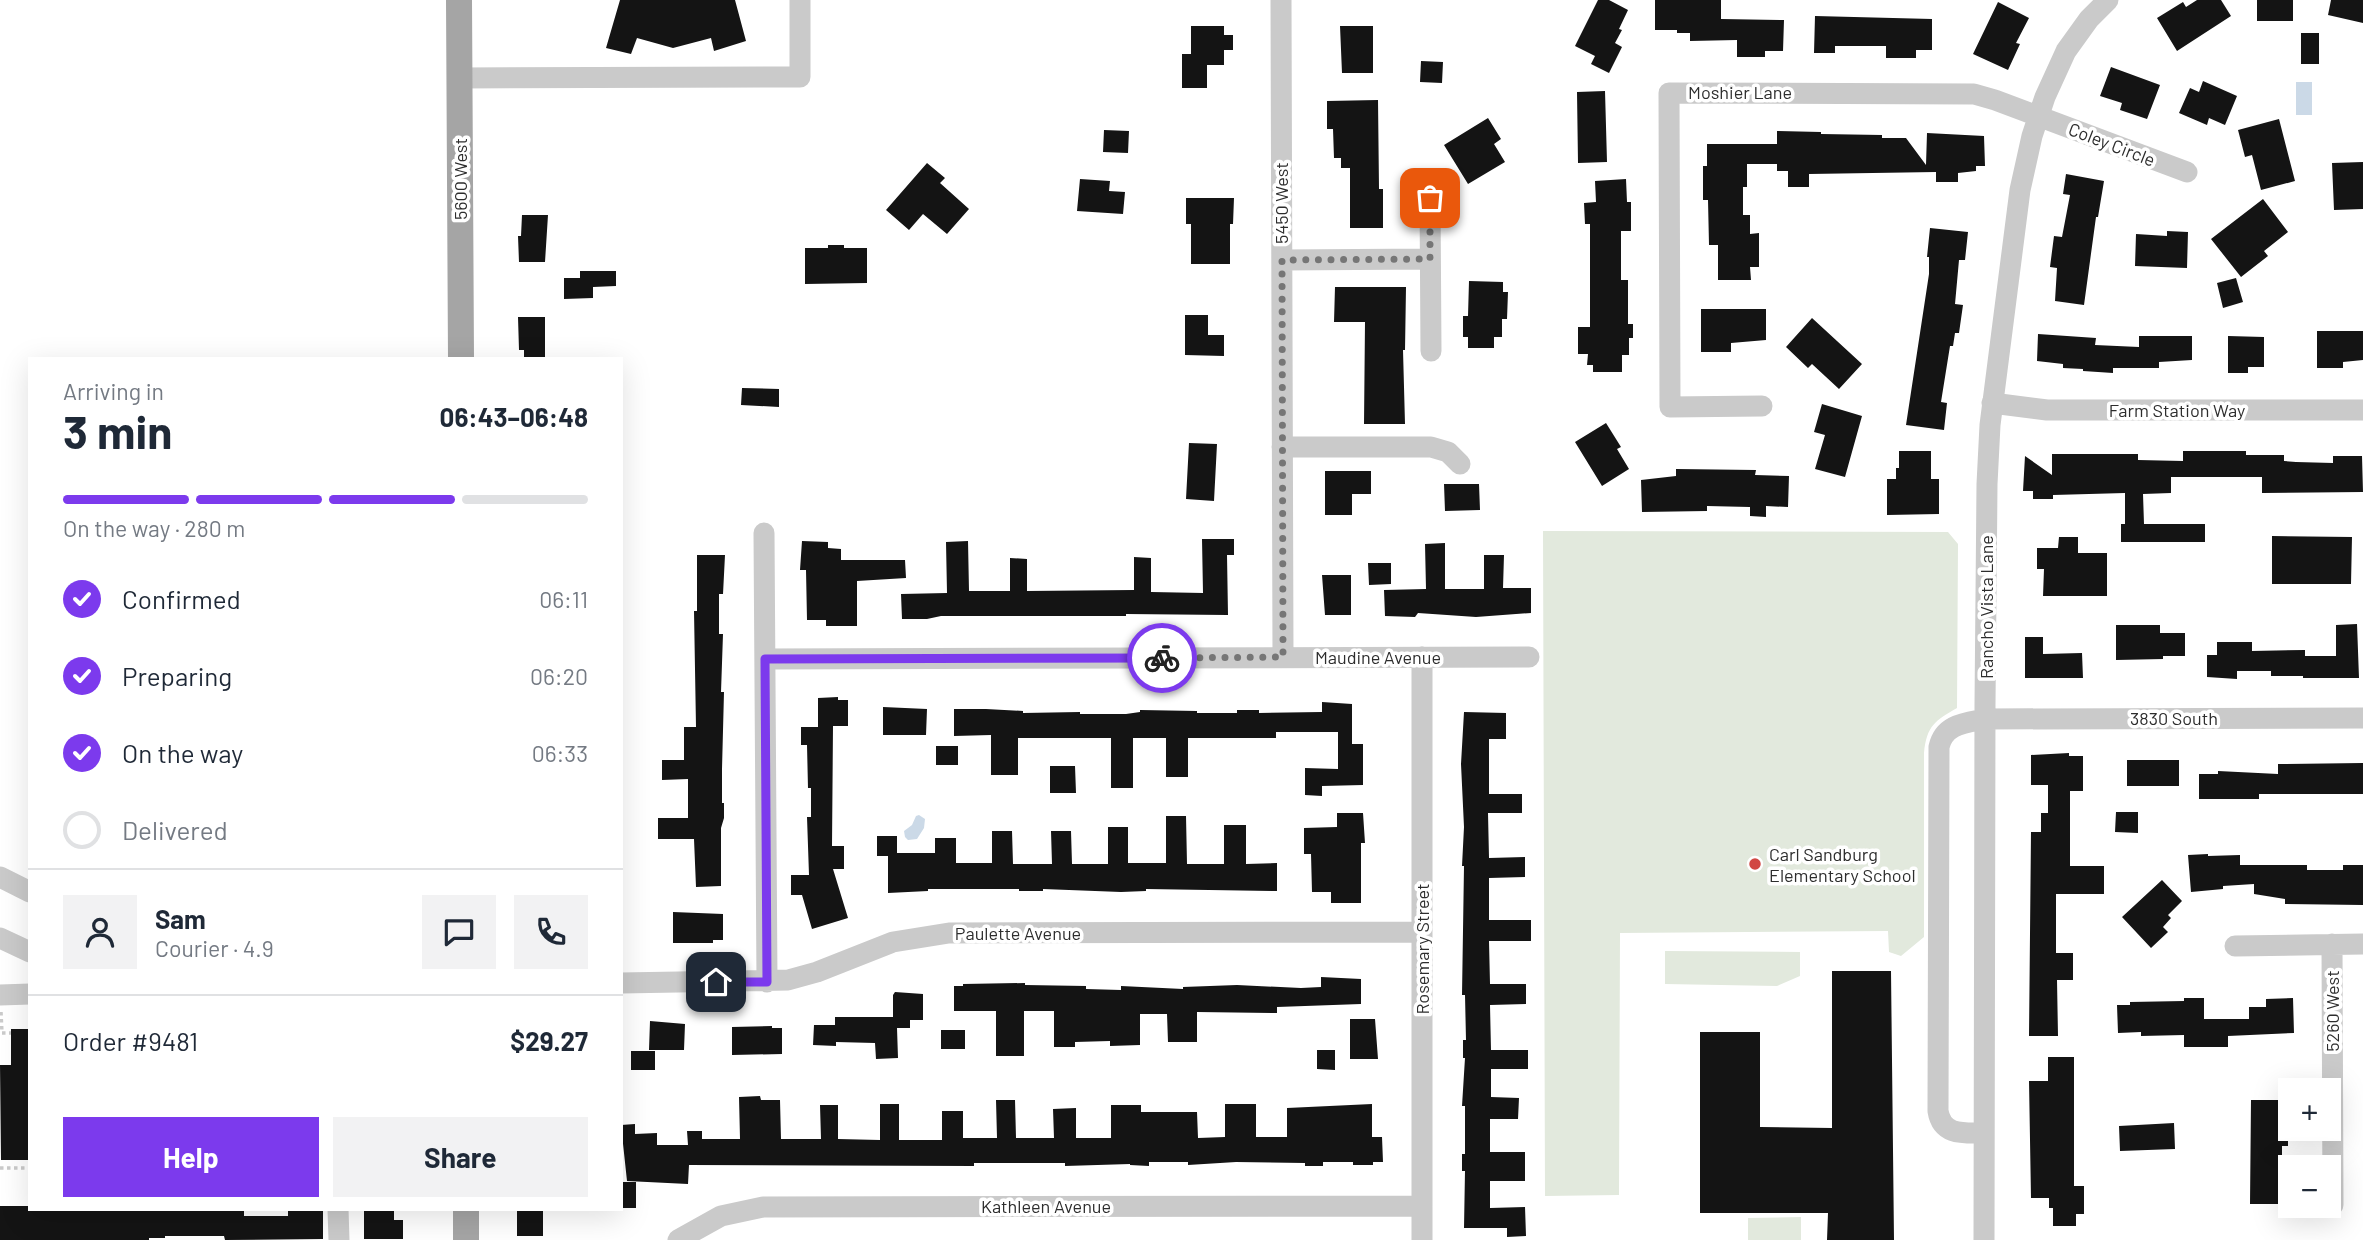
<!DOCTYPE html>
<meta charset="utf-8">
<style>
:root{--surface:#fff;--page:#f2f2f3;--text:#1f2937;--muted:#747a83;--line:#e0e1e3;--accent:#7c3aed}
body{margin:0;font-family:Barlow,sans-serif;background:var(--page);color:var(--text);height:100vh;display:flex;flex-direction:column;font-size:26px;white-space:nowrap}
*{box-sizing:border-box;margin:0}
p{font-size:23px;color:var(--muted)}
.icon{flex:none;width:38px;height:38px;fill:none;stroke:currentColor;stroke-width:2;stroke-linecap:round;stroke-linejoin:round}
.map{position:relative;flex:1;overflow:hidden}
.panel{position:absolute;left:28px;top:357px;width:595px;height:854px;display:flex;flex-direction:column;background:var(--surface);border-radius:0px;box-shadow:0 7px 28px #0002}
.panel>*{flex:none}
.fabs{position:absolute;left:2278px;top:1078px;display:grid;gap:14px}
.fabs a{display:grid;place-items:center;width:63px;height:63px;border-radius:0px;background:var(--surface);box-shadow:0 7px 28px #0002;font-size:35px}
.pin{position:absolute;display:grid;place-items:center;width:60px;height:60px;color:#fff;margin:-30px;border-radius:14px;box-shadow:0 4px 10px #0006}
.courier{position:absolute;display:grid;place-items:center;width:70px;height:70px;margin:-35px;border:5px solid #7c3aed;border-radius:50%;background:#fff;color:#222;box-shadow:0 2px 9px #0007}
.headline em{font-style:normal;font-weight:700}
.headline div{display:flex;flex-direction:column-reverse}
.headline{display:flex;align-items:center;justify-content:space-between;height:119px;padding:0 35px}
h1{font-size:46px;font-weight:700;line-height:52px}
.bar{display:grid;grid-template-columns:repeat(4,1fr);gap:10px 7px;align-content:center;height:84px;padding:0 35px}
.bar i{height:9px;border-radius:5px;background:var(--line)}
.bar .on{background:var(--accent)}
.bar p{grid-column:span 4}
.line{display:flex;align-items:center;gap:18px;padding:0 35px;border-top:2px solid var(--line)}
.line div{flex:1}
.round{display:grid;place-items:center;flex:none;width:74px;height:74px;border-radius:0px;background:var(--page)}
ol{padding:0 35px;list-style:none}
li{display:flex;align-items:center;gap:21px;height:77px}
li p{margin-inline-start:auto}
li .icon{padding:7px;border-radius:50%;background:var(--accent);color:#fff;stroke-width:4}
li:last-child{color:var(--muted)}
li i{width:38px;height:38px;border:4px solid var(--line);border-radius:50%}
.button{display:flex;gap:14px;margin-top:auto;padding:14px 35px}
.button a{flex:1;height:80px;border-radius:0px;background:var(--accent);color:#fff;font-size:28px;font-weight:700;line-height:80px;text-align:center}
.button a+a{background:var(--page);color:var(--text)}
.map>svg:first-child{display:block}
.green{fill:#e2e9dd}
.water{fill:#cbd9e7}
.building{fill:#141414}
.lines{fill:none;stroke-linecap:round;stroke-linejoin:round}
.path{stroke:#cacaca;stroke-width:3.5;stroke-dasharray:3.5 3.5;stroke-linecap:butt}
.minor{stroke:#cacaca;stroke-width:21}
.major{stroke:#a5a5a5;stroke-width:26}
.done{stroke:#767676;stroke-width:7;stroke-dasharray:0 12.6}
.route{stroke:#7c3aed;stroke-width:9}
.poi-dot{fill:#d14743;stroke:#fff;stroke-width:2.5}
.labels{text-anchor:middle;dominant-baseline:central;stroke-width:7;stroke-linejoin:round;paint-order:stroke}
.street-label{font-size:18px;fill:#2d2d2d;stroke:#fff}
.poi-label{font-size:18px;fill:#2d2d2d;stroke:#fff;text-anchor:start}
</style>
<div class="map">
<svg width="2363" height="1240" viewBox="0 0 2363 1240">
<rect width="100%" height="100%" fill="#fff"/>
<path class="green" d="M1543,531L1948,532L1958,544L1957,708C1935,721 1927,725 1924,753V937L1901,956L1889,952L1888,931L1620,933L1619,1195L1545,1196Z
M1665,951L1800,952V976L1777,986L1665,984Z
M1801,1217V1240H1748V1218Z"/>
<path class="water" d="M2296,82H2312V115H2296Z
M919,815L925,819L924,828L917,839L908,840L905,837L904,831L912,825L916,816Z"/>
<path class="building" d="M620,0H735L746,41L714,51L711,38L673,48L637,38L631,54L606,48Z
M1598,0H1609L1628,10L1619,29L1622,30L1615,43L1622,47L1609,73L1591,64L1595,56L1575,46Z
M1655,0H1721V19L1784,20L1783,51H1765V57H1737V40L1690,41V33H1677V30H1655Z
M2197,0H2221L2231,16L2177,51L2157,18L2183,2L2186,7Z
M2257,0H2293V21H2257Z
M2331,0H2363V23L2328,15Z
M1998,2L2029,18L2016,43L2020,44L2008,70L1973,54Z
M1815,16L1932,19V50H1916V58H1886V46H1835V53H1814Z
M1191,26H1224V35H1233V50H1224V65H1207V88H1182V54H1191Z
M1340,26H1373V73H1342Z
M2301,33H2319V64H2301Z
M1421,61L1443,62L1442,83L1420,82Z
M2111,67L2160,85L2147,119L2120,110L2122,103L2100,96Z
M2203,81L2237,96L2225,125L2209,118L2207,125L2179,113L2190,88L2199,92Z
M1605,91L1607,162L1578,163L1577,92Z
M1378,100L1379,189H1383V228H1350V168H1341V158H1334L1333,129H1327V101Z
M1488,118L1501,139L1494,144L1505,162L1468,184L1444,145Z
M2279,119L2295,181L2261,190L2252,155L2245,157L2238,130Z
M1104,130L1129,131L1128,153L1103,152Z
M1777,131L1821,132V134L1882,135V138H1906L1926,165L1927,133L1984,136L1985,166H1976V171L1958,173V182H1936V172L1809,174V187H1788V171H1777V164H1747V187H1743V215H1750V234L1759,233V267H1750L1751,280H1718V245H1709L1708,200H1703V166H1707V144H1777Z
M2363,162V209L2334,210L2332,163Z
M927,163L945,178L940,183L969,209L947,234L923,214L909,230L886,210Z
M2066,174L2104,181L2098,217H2096L2084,305L2055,301L2057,268L2050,267L2054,236L2062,237L2070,195L2063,194Z
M1080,179L1110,181L1109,191L1125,192L1123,214L1077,211Z
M1626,179L1627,202H1631V231H1621V280H1628V324H1633V338H1629V355H1622V372H1593V365H1587L1588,354H1578V327H1590V224H1585L1584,203L1596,202L1595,181Z
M1186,198H1234L1233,224H1230V264H1191V224H1186Z
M2263,199L2288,232L2264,251L2268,256L2241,277L2211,239Z
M522,215H548L545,262H519L518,236H521Z
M1930,228L1968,232L1965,260H1959L1955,304L1963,305L1959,333H1955L1953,346H1950L1941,402L1947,403L1944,430L1906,425L1929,274V257H1927Z
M2167,231L2188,232L2187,268L2135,266L2136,234L2167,236Z
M828,245H844V248H867V283L805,284V248H828Z
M580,271H616V286L593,287V298L564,299V278H580Z
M2236,278L2243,302L2223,308L2217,283Z
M1469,281L1503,282V292H1508L1507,319H1502V337H1494V348H1468V337H1463V316H1468Z
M1335,287H1406L1405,350H1403L1405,424H1364L1365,322H1334Z
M1701,309H1766V340L1731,343V352H1701Z
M1185,315H1208V335H1224V356L1185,355Z
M518,317H545V359H524V350H519Z
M1812,318L1862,364L1839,389L1812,364L1808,368L1786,347Z
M2317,331H2363V360L2343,362V368H2317Z
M2038,334L2096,338L2095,345L2139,347V336H2192V360L2159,362V368H2113V373L2083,371V369L2063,368V364L2037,361Z
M2228,336L2264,337V367H2248V373H2228Z
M742,388L779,389V407L741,405Z
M1822,404L1862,416L1845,477L1815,469L1825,435L1814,432Z
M1606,423L1621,447L1617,449L1629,469L1602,486L1575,442Z
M1189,443L1217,444L1214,501L1186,499Z
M1899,451H1931V479H1939V514L1887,515V479H1896V468H1899Z
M2183,451H2246V455H2284V461L2296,462L2333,463V456H2362L2363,492L2262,493V477H2171V493L2143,494L2144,524H2205V542H2121V524H2125V493L2053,495V499H2033V491H2023L2025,456L2052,475V454H2138V460L2183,461Z
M1676,469L1756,470L1755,475L1789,476L1788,507L1766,506V517L1750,516V507L1707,506V511L1642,512L1641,480L1676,476Z
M1325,471H1371V494H1352V515H1325Z
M1444,484H1479L1480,510L1445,511Z
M2272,536L2352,537L2351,584H2272Z
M2059,537H2078V553H2107V596H2043L2044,569H2037V548H2058Z
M1202,539H1234V555H1227L1228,615L1126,614V616H941L927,619H902L901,594L947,593L946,542L968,541L969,591H1010V558L1027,559V591L1134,590V557L1151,558V592L1203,593Z
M802,541L828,542V548L841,549V560H905L906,578L857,581V626H826V620H807L806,570H800Z
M1445,543V589H1484V555H1504L1503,588H1531V613L1476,617L1418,613L1415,617L1385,616L1384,590L1426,589L1425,544Z
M697,555H725L723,594H719V634H723L721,692H724L722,769V803H724V818L721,828V886L696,887L694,839H658V818H688V779L662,780V760H684V727H696L694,611H697Z
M1368,563H1391V584L1369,585Z
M1322,575H1351V615H1325Z
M2357,624L2359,678H2303V676H2271V671H2237V679L2207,677V655H2217V642H2252V651L2305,650V656H2336V625Z
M2116,625H2160V633H2185V656H2163V659L2116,660Z
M2025,637H2043V654L2082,653L2083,678H2025Z
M838,697V700H848V726H833L832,846H844V869H833L848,918L812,929L802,895H791V875H809L807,817H811V788H808L807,745H801V727H818V698Z
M1322,702L1352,704V744H1363V785L1322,786V796L1305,795V768L1338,769V732H1276V738H1188V777H1166V738H1133V788H1111V738H1018V775H991V735L954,736V709H986L1023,711V713L1080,712V714H1126L1140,712V710L1197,711V713H1237V710H1259V713L1322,712Z
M883,707L927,709L926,735H883Z
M1464,712L1506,713V739H1489V794H1522V813H1488L1489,858L1525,857V877L1489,878V920H1531V941H1489L1490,984H1526V1004L1490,1005L1491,1050H1528V1069H1491V1097L1519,1098L1518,1119H1490V1152H1525V1181H1490V1208L1525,1207L1526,1236L1507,1237V1228H1464L1465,1171H1462V1154H1465V1106H1462L1465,1058H1463V1040H1466L1465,995H1462L1464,866H1462L1464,827L1461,764Z
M936,746H958V765H936Z
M2069,753V756H2083V791H2070V866H2104V894H2056V953H2073V980H2057L2058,1036H2029L2031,832H2041V813H2048V785H2031V755Z
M2127,760H2179V786H2127Z
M2363,763V794H2259V799H2199V774H2218V771L2278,774V764Z
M1050,766H1075L1076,793H1050Z
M2116,812H2138V833L2115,832Z
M1337,813H1363L1365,843H1361V903H1331V892H1312L1311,854H1304V828L1337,827Z
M1166,816H1186L1187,864H1224V825H1246V864L1277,863V891L1146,889V891L1121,892L1043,889V891H1019V889H928V891L888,893V856H877V836H897V853H935V838H956V863H992V831H1012L1013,864H1052L1051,831H1071L1072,864H1108V827H1128V863H1166Z
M2208,854V856L2240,855V865H2307V870H2343V865H2363V905L2285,904V899L2254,894V884L2223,886V889L2191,892L2188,855Z
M2162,880L2182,901L2168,915L2171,918L2163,927L2168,932L2151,948L2122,917Z
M673,912L723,914V940H713V943H673Z
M1832,971H1891L1894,1240H1827L1828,1213H1700V1032H1760V1127L1832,1128Z
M1321,977L1361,979V1004L1277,1007V1013L1197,1012V1042H1168L1167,1014H1140V1045L1110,1046V1041L1075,1042V1047H1054V1011H1024V1056H996V1011H954V986H963V984L1025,983V985L1086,986V989L1121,990V986L1183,989V987L1237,985L1301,988L1321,987Z
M895,992L923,994V1020H910V1028H897L898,1058L876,1059L875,1043L836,1042V1046L813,1045L814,1025H835V1017H893V995Z
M2184,998H2204V1019H2249V1007H2266V999L2293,998L2294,1033L2228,1036V1047H2184V1035L2141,1036V1032L2118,1033L2117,1005H2130V1002L2184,1001Z
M1350,1019H1375L1378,1059H1350Z
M650,1021L685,1024L684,1050H649Z
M772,1026V1028H782V1054L732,1055V1027Z
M11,1029H30V1160H1L0,1065H11Z
M941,1030H965V1049H941Z
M1317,1050H1335V1070L1317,1069Z
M631,1051H655V1070H631Z
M2048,1057H2074V1186H2084V1214H2076V1226H2053V1208H2049V1198H2031L2029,1081H2048Z
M760,1096L761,1100H780L781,1139H821L820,1105H838V1139L880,1140V1104H899V1140H942V1111H963V1138H997L996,1100H1015L1016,1138H1054L1053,1109L1076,1108V1138H1111V1105H1141V1112H1197L1198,1138L1225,1137V1104H1256V1137H1287V1108L1372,1104V1137H1382L1383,1162H1373V1165H1353V1162H1323V1166H1305V1163L1236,1162L1188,1165V1162H1149V1166L1130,1165V1164L1065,1166V1163H974V1166L689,1165L688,1184L627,1181L621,1125L635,1124V1134L657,1133V1145H688L687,1131H702V1139H740L739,1097Z
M2251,1100H2281V1126H2288V1146H2282V1186H2288V1204H2250Z
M2174,1123L2175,1149L2120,1151L2119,1126Z
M621,1182H636V1208H621Z
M0,1206H30V1209L85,1211L244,1209V1216H288V1209H323V1239L225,1240L224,1236H165V1238H149V1240H0Z
M364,1209H394V1220H403V1239H364Z
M517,1209H543V1236H517Z"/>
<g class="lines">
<path class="path" d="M1,1012L2,1033
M2,1033H11
M0,1168H30"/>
<path class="minor" d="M1281,0L1283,657
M460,78L800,77V0
M1430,198L1431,351
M1282,260L1430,259
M1992,403L2047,410H2363
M1762,406L1670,407L1669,93L1974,94L1995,100L2187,172
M1282,447H1431L1448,452L1460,464
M764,533L767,982
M1422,657V1240
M765,659L1529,657
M0,877L30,892
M0,938L30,952
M2332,944L2333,1205
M2235,946L2363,944
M621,983L788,980L817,972L893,942L949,933L1422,932
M0,995L30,994
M1984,1133C1964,1133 1942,1136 1938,1111L1939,747C1944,724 1965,723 1985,719L2363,718
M338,1209L339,1240
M678,1240L721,1216L763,1207L1422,1206
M1984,1240L1985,704L1987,484L1990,425L2020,190L2032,136L2045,97L2066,51L2089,19L2108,0"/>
<path class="major" d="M459,0L461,359
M466,1209V1240"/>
</g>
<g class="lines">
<path class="done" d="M1162,658L1283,657L1282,260L1430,259V198"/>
<path class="route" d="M716,982H767L765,659L1162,658"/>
</g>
<circle class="poi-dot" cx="1755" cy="864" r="7"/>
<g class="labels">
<g class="street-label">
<text x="1740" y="92">Moshier Lane</text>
<text transform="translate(2112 144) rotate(21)">Coley Circle</text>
<text transform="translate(460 179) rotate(-90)">5600 West</text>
<text transform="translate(1281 203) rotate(-90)">5450 West</text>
<text x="2177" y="410">Farm Station Way</text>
<text transform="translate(1986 607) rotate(-90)">Rancho Vista Lane</text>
<text x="1378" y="657">Maudine Avenue</text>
<text x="2174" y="718">3830 South</text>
<text x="1018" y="933">Paulette Avenue</text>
<text transform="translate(1422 949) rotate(-90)">Rosemary Street</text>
<text transform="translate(2332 1011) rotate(-90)">5260 West</text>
<text x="1046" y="1206">Kathleen Avenue</text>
</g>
<g class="poi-label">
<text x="1769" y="854">Carl Sandburg<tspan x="1769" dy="21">Elementary School</tspan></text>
</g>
</g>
</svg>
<div class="fabs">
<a>+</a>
<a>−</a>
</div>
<div class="pin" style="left:1430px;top:198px;background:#ea580c"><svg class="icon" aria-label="bag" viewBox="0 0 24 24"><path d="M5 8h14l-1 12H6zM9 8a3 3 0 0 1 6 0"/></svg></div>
<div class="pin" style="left:716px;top:982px;background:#1f2937"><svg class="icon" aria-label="home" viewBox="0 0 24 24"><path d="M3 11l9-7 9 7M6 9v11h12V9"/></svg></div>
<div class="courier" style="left:1162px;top:658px"><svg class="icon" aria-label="bike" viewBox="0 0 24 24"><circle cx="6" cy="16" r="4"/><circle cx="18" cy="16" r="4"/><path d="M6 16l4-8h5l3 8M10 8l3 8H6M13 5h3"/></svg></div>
<section class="panel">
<div class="headline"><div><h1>3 min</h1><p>Arriving in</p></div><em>06:43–06:48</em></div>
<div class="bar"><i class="on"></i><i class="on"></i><i class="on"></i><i></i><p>On the way · 280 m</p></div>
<ol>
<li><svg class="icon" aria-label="check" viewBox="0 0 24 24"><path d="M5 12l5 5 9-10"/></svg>Confirmed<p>06:11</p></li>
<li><svg class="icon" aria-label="check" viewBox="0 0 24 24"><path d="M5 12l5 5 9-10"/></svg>Preparing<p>06:20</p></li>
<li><svg class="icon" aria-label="check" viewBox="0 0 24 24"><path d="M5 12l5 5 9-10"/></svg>On the way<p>06:33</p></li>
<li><i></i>Delivered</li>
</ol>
<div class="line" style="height:126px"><a class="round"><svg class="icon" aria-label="person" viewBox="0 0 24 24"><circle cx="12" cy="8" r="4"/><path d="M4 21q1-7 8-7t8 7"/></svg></a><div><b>Sam</b><p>Courier · 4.9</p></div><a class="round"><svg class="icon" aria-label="chat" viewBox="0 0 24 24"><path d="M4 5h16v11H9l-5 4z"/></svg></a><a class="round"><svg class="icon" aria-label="phone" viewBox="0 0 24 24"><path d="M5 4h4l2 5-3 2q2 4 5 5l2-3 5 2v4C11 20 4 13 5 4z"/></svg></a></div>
<div class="line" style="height:91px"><div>Order #9481</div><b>$29.27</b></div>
<div class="button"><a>Help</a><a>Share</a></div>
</section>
</div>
